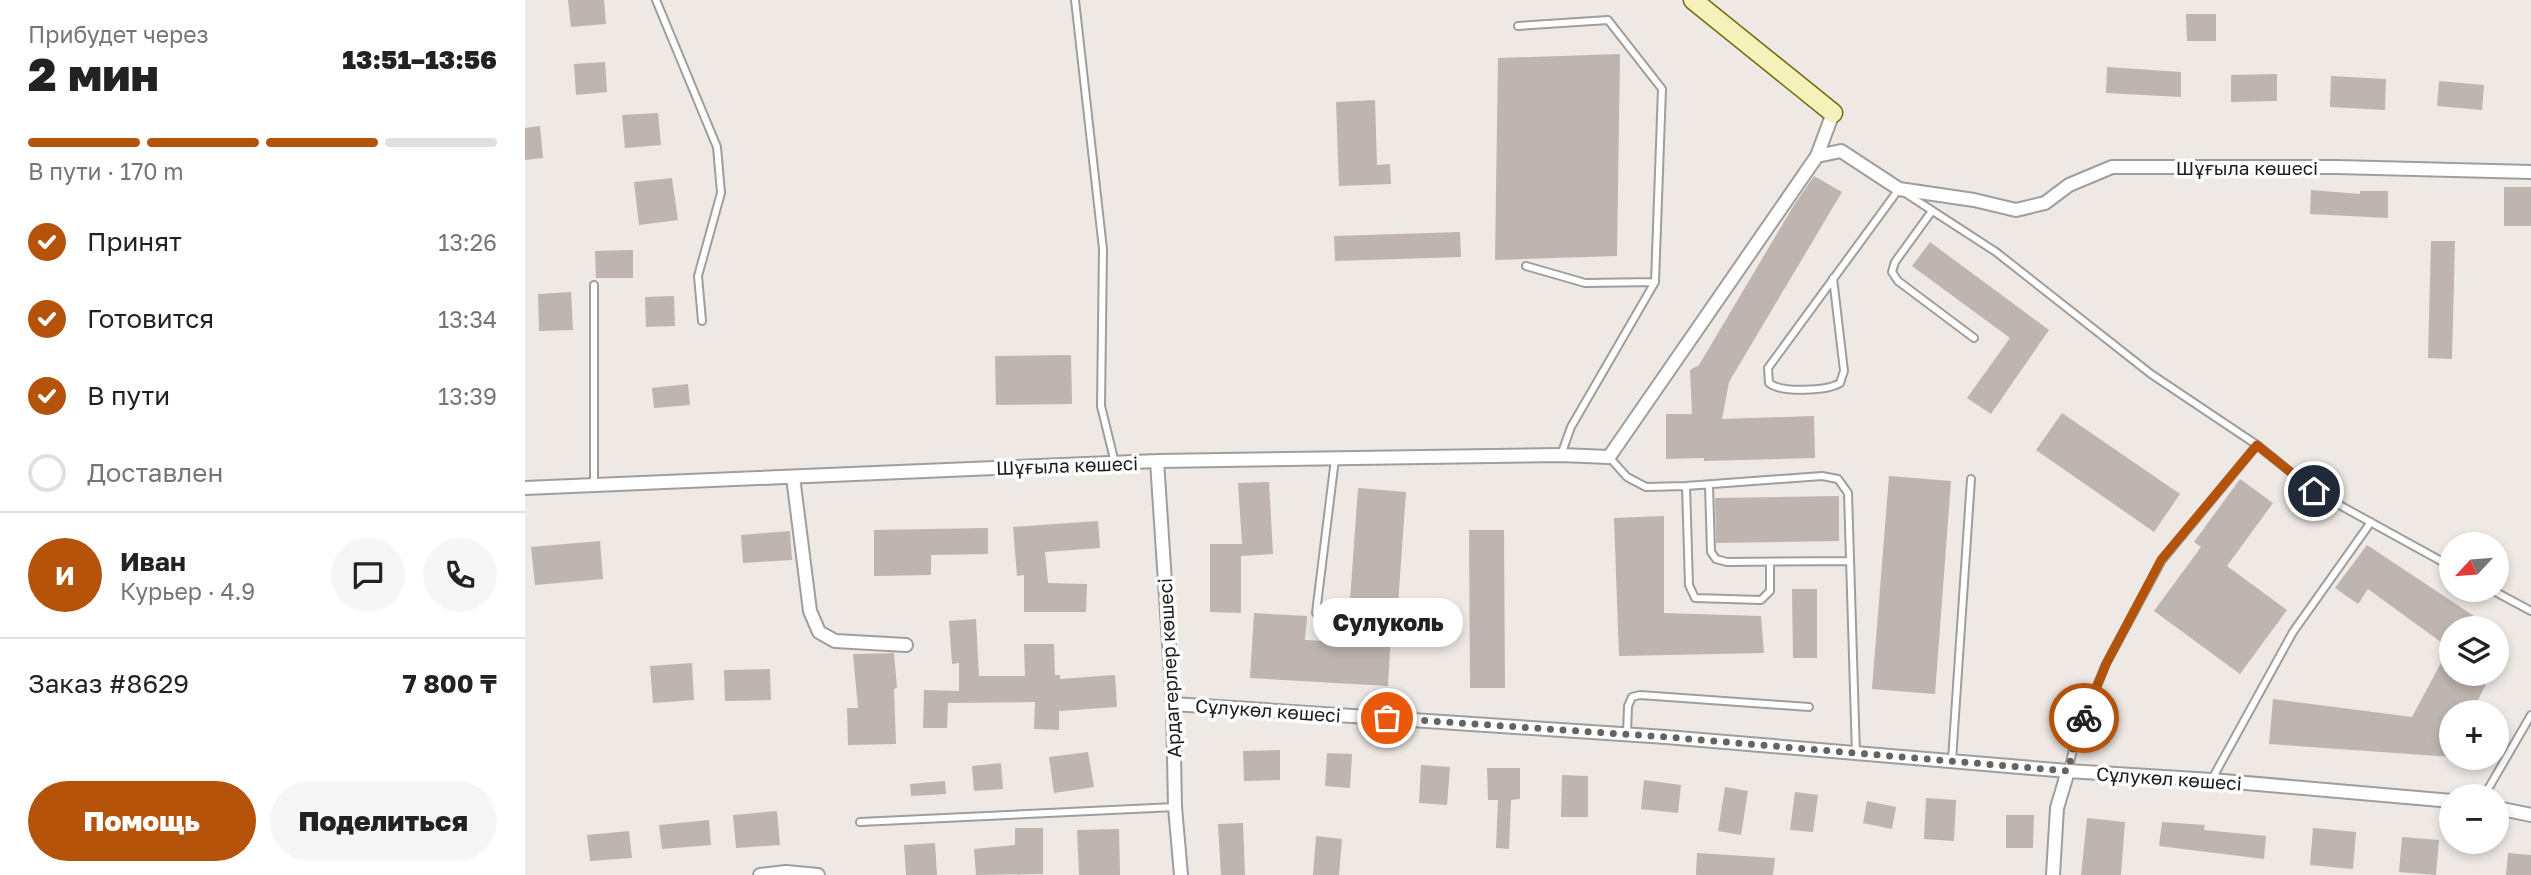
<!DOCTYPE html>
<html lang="ru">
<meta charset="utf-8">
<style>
:root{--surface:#fff;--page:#f6f6f6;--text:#222;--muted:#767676;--line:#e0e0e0;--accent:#b45309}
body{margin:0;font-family:"Golos Text",sans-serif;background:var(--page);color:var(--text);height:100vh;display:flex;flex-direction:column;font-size:26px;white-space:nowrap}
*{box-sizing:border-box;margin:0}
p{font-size:23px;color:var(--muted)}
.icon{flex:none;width:38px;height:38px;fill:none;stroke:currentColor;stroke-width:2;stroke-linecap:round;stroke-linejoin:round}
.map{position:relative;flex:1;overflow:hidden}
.panel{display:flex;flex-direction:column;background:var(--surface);width:525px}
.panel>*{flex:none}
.needle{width:46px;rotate:244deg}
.fabs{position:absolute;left:1914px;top:532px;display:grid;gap:14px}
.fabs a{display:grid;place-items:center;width:70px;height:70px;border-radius:50%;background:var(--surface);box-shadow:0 4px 10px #0003;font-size:35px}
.pin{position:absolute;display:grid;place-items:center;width:60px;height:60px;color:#fff;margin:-30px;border:4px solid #fff;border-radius:50%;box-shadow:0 2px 7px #0007}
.courier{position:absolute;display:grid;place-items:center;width:70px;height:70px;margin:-35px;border:5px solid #b45309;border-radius:50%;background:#fff;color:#222;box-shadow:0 2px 9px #0007}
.bubble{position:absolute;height:49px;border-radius:24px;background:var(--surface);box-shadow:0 4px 10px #0003;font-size:23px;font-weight:800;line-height:49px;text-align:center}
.summary em{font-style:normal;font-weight:800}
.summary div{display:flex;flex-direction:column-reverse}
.summary{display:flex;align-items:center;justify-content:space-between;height:119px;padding:0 28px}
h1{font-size:46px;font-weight:800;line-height:52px}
.bar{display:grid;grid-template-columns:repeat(4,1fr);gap:10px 7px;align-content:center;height:84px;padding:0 28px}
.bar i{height:9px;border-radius:5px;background:var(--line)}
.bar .active{background:var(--accent)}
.bar p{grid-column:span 4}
.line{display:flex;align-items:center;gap:18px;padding:0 28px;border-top:2px solid var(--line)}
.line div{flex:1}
.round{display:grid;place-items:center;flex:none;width:74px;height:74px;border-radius:37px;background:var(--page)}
ol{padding:0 28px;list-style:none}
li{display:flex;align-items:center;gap:21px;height:77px}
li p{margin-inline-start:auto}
li .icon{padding:7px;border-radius:50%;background:var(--accent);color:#fff;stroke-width:4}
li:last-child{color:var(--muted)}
li i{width:38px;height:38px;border:4px solid var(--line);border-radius:50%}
.button{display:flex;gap:14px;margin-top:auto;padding:14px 28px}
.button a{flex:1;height:80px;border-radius:42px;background:var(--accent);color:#fff;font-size:28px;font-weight:800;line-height:80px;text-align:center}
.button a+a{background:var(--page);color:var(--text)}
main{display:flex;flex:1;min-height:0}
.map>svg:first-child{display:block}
.building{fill:#beb4b0}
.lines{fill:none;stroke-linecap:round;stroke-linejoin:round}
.lane-casing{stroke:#9e9e9e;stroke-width:10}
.street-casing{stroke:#9e9e9e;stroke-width:16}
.secondary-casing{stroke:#6e6b0b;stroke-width:21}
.lane{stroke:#fff;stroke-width:6}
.street{stroke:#fff;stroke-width:12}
.secondary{stroke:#f6f0ba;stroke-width:18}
.done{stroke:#666463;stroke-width:7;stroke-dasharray:0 12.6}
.route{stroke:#b45309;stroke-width:9}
.labels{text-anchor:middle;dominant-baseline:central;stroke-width:7;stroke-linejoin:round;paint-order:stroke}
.street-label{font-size:19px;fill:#1d1d1d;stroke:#fff}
</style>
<main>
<section class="panel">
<div class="summary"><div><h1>2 мин</h1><p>Прибудет через</p></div><em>13:51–13:56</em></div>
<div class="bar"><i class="active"></i><i class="active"></i><i class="active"></i><i></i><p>В пути · 170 m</p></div>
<ol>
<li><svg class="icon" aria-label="check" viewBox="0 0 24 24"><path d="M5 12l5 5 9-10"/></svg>Принят<p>13:26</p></li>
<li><svg class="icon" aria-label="check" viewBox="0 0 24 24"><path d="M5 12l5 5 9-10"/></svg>Готовится<p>13:34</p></li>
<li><svg class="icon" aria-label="check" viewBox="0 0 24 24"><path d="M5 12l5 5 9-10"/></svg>В пути<p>13:39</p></li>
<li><i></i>Доставлен</li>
</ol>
<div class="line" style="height:126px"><b class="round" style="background:var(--accent);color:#fff">И</b><div><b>Иван</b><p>Курьер · 4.9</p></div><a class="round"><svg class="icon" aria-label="chat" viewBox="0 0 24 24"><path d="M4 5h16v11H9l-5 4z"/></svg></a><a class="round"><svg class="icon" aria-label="phone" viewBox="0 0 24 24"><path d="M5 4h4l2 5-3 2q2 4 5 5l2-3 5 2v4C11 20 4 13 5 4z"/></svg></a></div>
<div class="line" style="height:91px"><div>Заказ #8629</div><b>7 800 ₸</b></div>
<div class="button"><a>Помощь</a><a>Поделиться</a></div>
</section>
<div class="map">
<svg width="2006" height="875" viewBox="0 0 2006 875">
<rect width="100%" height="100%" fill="#eee9e4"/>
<path class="building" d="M43,0H79L81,24L46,27Z
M1661,14H1691V41H1662Z
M1095,54L1092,256L970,260L973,58Z
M80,62L82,92L51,95L49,64Z
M1582,67L1656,72V97L1581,93Z
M1752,74V101L1706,102V75Z
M1806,76L1861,79L1860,110L1805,107Z
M1914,81L1959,85L1957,110L1912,106Z
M850,100L852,165L865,164L866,184L814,186L811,102Z
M133,113L136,145L100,148L97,115Z
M15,126L18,158L0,160V128Z
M1289,176L1317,192L1204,382L1197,419L1289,416L1290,458L1179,461V458L1141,459V414H1167L1165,370L1174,365L1269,205Z
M147,178L153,220L114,225L109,182Z
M1979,187H2006V226H1979Z
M1786,190L1835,194V191H1863V218L1785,214Z
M935,232L936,257L810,261L809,236Z
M1906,241H1930L1927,359L1903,358Z
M1405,242L1524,330L1466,414L1442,398L1485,338L1387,266Z
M108,250V278H71L70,251Z
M46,292L48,330L14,331L13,294Z
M149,296L150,326L121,327L120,297Z
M546,355L547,404L471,405L470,356Z
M163,384L165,405L129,408L127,388Z
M1537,413L1655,494L1629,532L1511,450Z
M1364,476L1426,481L1410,694L1347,689Z
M1715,479L1748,503L1702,566L1762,610L1715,674L1629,611L1676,547L1669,542Z
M744,482L748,554L716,556V613L685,612V544H717L713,483Z
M833,488L881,492L871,633H866L863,686L725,678L729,613L782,616L780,640L822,642Z
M1314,496V541L1191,543L1190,498Z
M1139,516V613L1236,616L1239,653L1094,656L1089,518Z
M573,521L575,548L520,552L523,583L562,584L561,612H499V575L492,576L488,527Z
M463,528V554L406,555V575L349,576V530Z
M944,530H979L980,688H945Z
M265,531L267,560L218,563L216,535Z
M75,541L78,579L10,585L6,547Z
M1842,545L1967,628H1927V674H1966L1947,712H1927V757L1744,744L1748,699L1887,717L1924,648L1843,589L1833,604L1810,588Z
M1267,589H1292V658H1268Z
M451,619L454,676H500L499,644H529L530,675H535V679L590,675L592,707L534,711V730L509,729L510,702L423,703L422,728H398L399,690L434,691V663L427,664L424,621Z
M369,653L372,688L369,689L371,744L323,745L322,708H333L328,654Z
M167,663L169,700L128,703L125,666Z
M245,669L246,700L200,701L199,670Z
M755,750V780L719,781L718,751Z
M563,752L569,787L529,793L524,757Z
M802,753L827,754L825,788L800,786Z
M476,763L478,789L449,791L447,766Z
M896,765L925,767L922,805L894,803Z
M962,768H995V799L986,800L984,849L971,848L973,800H963Z
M1037,775L1063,776V817H1036Z
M1119,780L1156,785L1153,813L1116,809Z
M420,781L421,794L386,796L385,784Z
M1200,787L1223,791L1216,835L1193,831Z
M1270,792L1293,795L1288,832L1265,830Z
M1401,798L1431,800L1429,841L1399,839Z
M1342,801L1371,807L1367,829L1338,823Z
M252,811L255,845L211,848L208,815Z
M1481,815H1509L1508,848H1481Z
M1562,818L1600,822L1596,875H1556Z
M184,820L186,845L137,849L134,825Z
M1637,822L1680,825L1679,830L1741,836L1739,859L1634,846Z
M718,823L720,875H696L693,824Z
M490,828H518V874L451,875L449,849L490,845Z
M1788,828L1831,832L1828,869L1785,865Z
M594,829L595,875H554L552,830Z
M104,831L107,858L65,861L62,835Z
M791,836L817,839L814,875H788Z
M1877,837L1914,840L1911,875L1874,872Z
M410,843L412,875H381L379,845Z
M1172,853L1250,858L1248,875H1171Z
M1983,853L2006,855V875H1981Z"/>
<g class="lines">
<g class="lane-casing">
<path id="lane" d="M131,0L192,147L196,193L173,276L177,321
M550,0L578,249L576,406L590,463
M993,26L1083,20L1137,89L1130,282L1046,427L1036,455
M1407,211L1370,262L1367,272L1373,281L1449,338
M1001,266L1060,283L1130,282
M1308,278L1319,371L1315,383C1302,391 1256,393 1244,383L1243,368L1374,189L1471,252L1626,374L1732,445L1789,491L1927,567
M69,285V485
M1084,457L1102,477L1121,487L1161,486L1297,476L1313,479L1323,493L1331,755
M1184,485L1186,552L1191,559L1202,562L1324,561
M1161,486L1164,585L1170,598L1236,600L1245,591V562
M1967,590L2006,611
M791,613L810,459
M1102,734L1103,706L1107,697L1115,695L1284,707
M1427,760L1446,479
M1543,771L1551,737L1581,664L1637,560L1732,445
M1687,779L1768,632L1846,522
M1959,796L2006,715
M335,822L650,807"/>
</g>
<g class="street-casing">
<path id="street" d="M1292,156L1316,151L1374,189L1449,200L1491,210L1520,203L1544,185L1587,167H1812L2006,172
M632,461L648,704L650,807L656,875
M268,477L285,611L294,632L310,641L381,645
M0,488L632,461L1036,455L1084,457L1292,156L1308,113
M648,704L1141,737L1543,771L1687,780L1927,801
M1972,808L2006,815
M235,875L261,872L293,875
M1528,875L1532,808L1543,771"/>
</g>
<g class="secondary-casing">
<path id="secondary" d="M1168,0L1308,113"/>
</g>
<use href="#lane" class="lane"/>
<use href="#street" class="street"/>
<use href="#secondary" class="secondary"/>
</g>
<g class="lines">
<path class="done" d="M862,718L1141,737L1543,771L1551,737L1559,718"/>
<path class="route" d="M1559,718L1581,664L1636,560L1732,445L1789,491"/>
</g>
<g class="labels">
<g class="street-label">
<text x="1722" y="167">Шұғыла көшесі</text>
<text transform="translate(542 465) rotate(-2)">Шұғыла көшесі</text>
<text transform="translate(644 668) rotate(-93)">Ардагерлер көшесі</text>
<text transform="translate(743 710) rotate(4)">Сұлукөл көшесі</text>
<text transform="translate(1644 778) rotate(4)">Сұлукөл көшесі</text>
</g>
</g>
</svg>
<div class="fabs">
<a><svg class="needle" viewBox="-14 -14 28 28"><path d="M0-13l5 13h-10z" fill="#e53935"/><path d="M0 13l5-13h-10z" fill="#767676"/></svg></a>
<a><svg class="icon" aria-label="layers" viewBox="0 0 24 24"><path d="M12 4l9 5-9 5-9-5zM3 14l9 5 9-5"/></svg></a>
<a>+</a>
<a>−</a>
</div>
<div class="pin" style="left:862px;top:718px;background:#ea580c"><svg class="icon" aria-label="bag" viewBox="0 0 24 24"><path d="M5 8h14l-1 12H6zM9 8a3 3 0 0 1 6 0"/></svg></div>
<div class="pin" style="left:1789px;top:491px;background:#1f2937"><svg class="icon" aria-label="home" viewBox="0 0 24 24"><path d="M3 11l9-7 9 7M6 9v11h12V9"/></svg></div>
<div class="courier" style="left:1559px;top:718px"><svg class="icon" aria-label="bike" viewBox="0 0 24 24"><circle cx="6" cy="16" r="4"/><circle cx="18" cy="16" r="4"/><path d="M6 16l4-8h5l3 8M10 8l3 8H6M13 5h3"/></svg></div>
<div class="bubble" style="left:788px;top:598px;width:150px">Сулуколь</div>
</div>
</main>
